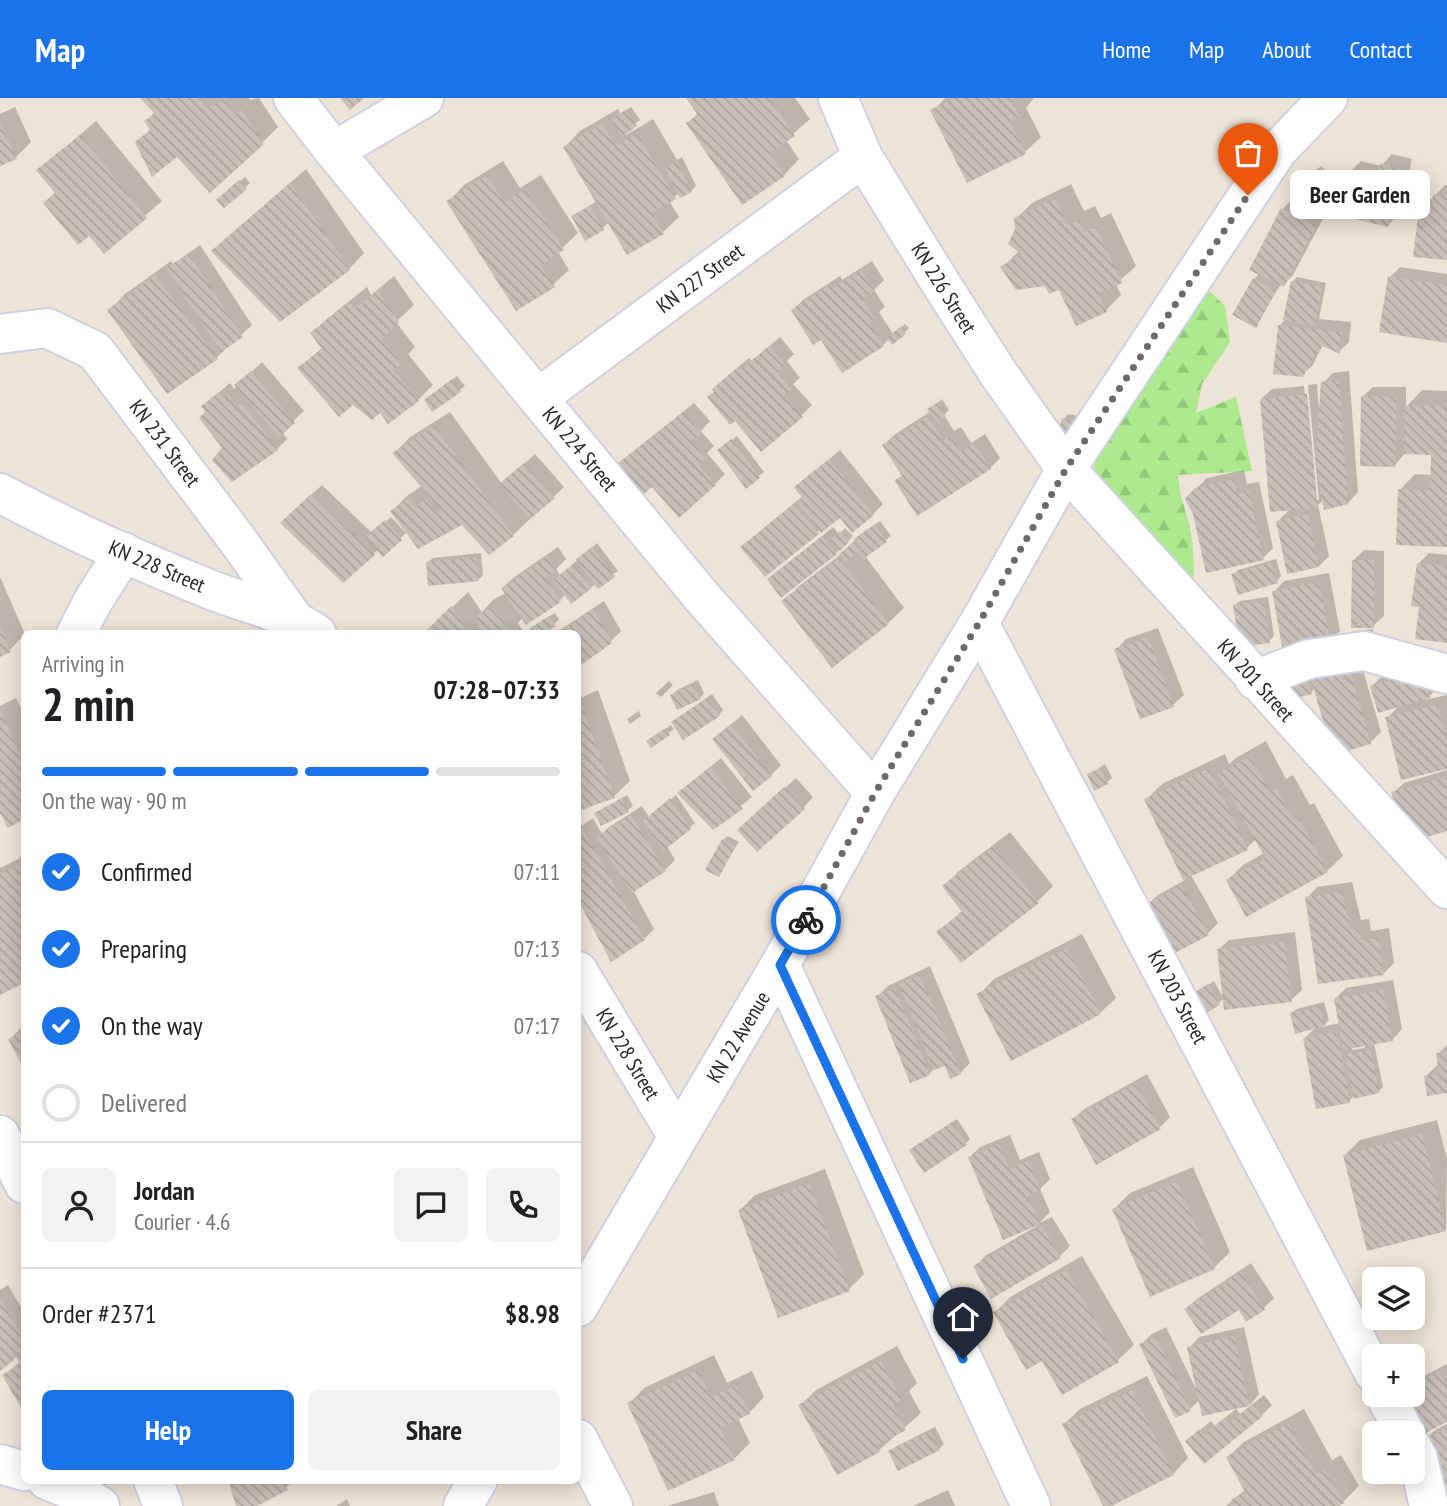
<!DOCTYPE html>
<meta charset="utf-8">
<style>
:root{--surface:#fff;--page:#f2f2f2;--text:#202124;--muted:#757577;--line:#e0e0e0;--accent:#1a73e8}
body{margin:0;font-family:"PT Sans Narrow",sans-serif;background:var(--page);color:var(--text);height:100vh;display:flex;flex-direction:column;font-size:26px;white-space:nowrap}
*{box-sizing:border-box;margin:0}
p{font-size:23px;color:var(--muted)}
.icon{flex:none;width:38px;height:38px;fill:none;stroke:currentColor;stroke-width:2;stroke-linecap:round;stroke-linejoin:round}
.map{position:relative;flex:1;overflow:hidden}
.panel{position:absolute;left:21px;top:532px;width:560px;height:854px;display:flex;flex-direction:column;background:var(--surface);border-radius:10px;box-shadow:0 4px 18px #0003}
.panel>*{flex:none}
.buttons{position:absolute;left:1362px;top:1169px;display:grid;gap:14px}
.buttons a{display:grid;place-items:center;width:63px;height:63px;border-radius:10px;background:var(--surface);box-shadow:0 4px 18px #0003;font-size:35px}
.pin{position:absolute;display:grid;place-items:center;width:60px;height:60px;color:#fff;margin:-72px -30px;border-radius:50% 50% 50% 0;rotate:-45deg;box-shadow:0 0 7px #0007}
.pin .icon{rotate:45deg}
.courier{position:absolute;display:grid;place-items:center;width:70px;height:70px;margin:-35px;border:5px solid #1a73e8;border-radius:50%;background:#fff;color:#222;box-shadow:0 2px 9px #0007}
.bubble{position:absolute;height:49px;border-radius:10px;background:var(--surface);box-shadow:0 4px 18px #0003;font-size:23px;font-weight:600;line-height:49px;text-align:center}
.head em{font-style:normal;font-weight:600}
.head div{display:flex;flex-direction:column-reverse}
.head{display:flex;align-items:center;justify-content:space-between;height:119px;padding:0 21px}
h1{font-size:46px;font-weight:600;line-height:52px}
.bar{display:grid;grid-template-columns:repeat(4,1fr);gap:10px 7px;align-content:center;height:84px;padding:0 21px}
.bar i{height:9px;border-radius:5px;background:var(--line)}
.bar .selected{background:var(--accent)}
.bar p{grid-column:span 4}
.line{display:flex;align-items:center;gap:18px;padding:0 21px;border-top:2px solid var(--line)}
.line div{flex:1}
.round{display:grid;place-items:center;flex:none;width:74px;height:74px;border-radius:10px;background:var(--page)}
ol{padding:0 21px;list-style:none}
li{display:flex;align-items:center;gap:21px;height:77px}
li p{margin-inline-start:auto}
li .icon{padding:7px;border-radius:50%;background:var(--accent);color:#fff;stroke-width:4}
li:last-child{color:var(--muted)}
li i{width:38px;height:38px;border:4px solid var(--line);border-radius:50%}
.cta{display:flex;gap:14px;margin-top:auto;padding:14px 21px}
.cta a{flex:1;height:80px;border-radius:10px;background:var(--accent);color:#fff;font-size:28px;font-weight:600;line-height:80px;text-align:center}
.cta a+a{background:var(--page);color:var(--text)}
header{display:flex;align-items:center;gap:42px;box-sizing:border-box;height:98px;padding:0 35px;background:var(--accent);color:#fff}
header strong{font-size:33px}
nav{display:flex;gap:38px;margin-inline-start:auto;font-size:24px}
.map>svg:first-child{display:block}
.forest{fill:url(#forest-firs)}
.shadow{fill:#0003;fill-rule:evenodd}
.building{fill:url(#building-back-hatch)}
.lines{fill:none;stroke-linecap:round;stroke-linejoin:round}
.minor-casing{stroke:#cdd1e3;stroke-width:42}
.minor{stroke:#fff;stroke-width:38}
.done{stroke:#6d6965;stroke-width:7;stroke-dasharray:0 12.6}
.route{stroke:#1a73e8;stroke-width:9}
.labels{text-anchor:middle;dominant-baseline:central;stroke-width:6;stroke-linejoin:round;paint-order:stroke}
.street-label{font-size:21px;fill:#282828;stroke:#fff}
</style>
<header>
<strong>Map</strong>
<nav><a>Home</a><a>Map</a><a>About</a><a>Contact</a></nav>
</header>
<div class="map">
<svg width="1447" height="1408" viewBox="0 0 1447 1408">
<defs>
<pattern id="forest-firs" width="22" height="20" patternUnits="userSpaceOnUse" patternTransform="scale(1.75)"><rect width="22" height="20" fill="#adea8d"/><path d="M5 1l3.5 6h-7zM16 11l3.5 6h-7z" fill="#95c97a"/></pattern>
<pattern id="building-back-hatch" width="6" height="6" patternUnits="userSpaceOnUse" patternTransform="scale(1.75)"><rect width="6" height="6" fill="#c7c0b8"/><path d="M-1 5l2 2M0 0l6 6M5-1l2 2" fill="none" stroke="#aba59e"/></pattern>
</defs>
<rect width="100%" height="100%" fill="#ede3d7"/>
<path class="forest" d="M1207,191L1225,208L1230,244L1202,286L1196,315L1236,299L1252,373L1178,377C1179,394 1184,408 1189,425C1193,443 1194,462 1194,481L1179,483L1103,401L1089,351Z"/>
<path class="shadow" d="M142,0H249L250,2L259,0L278,29L262,45L151,31L146,23L155,14Z
M688,0H795L810,21L786,42L799,61L784,77L688,25L698,15Z
M945,0H1034L1026,10L1041,39L1025,54L933,13Z
M15,9L31,44L16,59L0,66V16Z
M631,9L640,22L625,34L626,37L653,21L677,62L682,59L696,88L691,93L680,98L679,95L669,103L679,119L663,134L628,155L609,124L602,131L573,118L597,103L565,49L580,33L618,11L620,16Z
M96,23L162,103L104,153L90,135L45,105L56,94L39,72Z
M1392,56L1412,61L1398,117L1388,127L1351,73L1361,63L1381,68Z
M503,63L520,90L541,77L578,135L558,154L569,172L553,187L449,103L464,87Z
M1321,68L1328,76L1308,95L1305,82Z
M306,71L364,155L349,171L229,138Z
M245,79L250,85L224,108L223,98Z
M1071,86L1084,113L1095,108L1101,120L1111,115L1136,168L1116,186L1121,197L1106,212L1060,189L1003,169L1020,152L1016,121L1032,105Z
M1445,87H1447V161L1421,111L1431,101H1434L1435,97Z
M1293,100L1325,117L1293,177L1283,187L1281,186L1255,228L1254,181L1260,175L1251,171L1283,111Z
M200,147L252,227L216,260L110,212L125,196L171,163L173,166Z
M872,163L884,182L874,192L885,209L879,214L893,236L905,226L909,230L904,235L889,241L883,247L822,240L793,212L803,202L840,178L842,182Z
M1400,169L1447,176V243L1390,179Z
M394,178L414,207L396,224L415,249L408,256L433,287L418,302L380,313L299,270L323,249L313,235L328,220L367,189L371,197Z
M1297,179L1326,185L1319,221L1351,224L1349,244L1339,254L1322,248L1313,267L1302,277L1279,228L1285,222L1293,184Z
M780,239L794,256L787,263L800,280L793,286L812,307L802,317L716,293L724,281L749,260L752,263Z
M262,264L304,313L282,334L287,341L277,351L224,350L203,308L230,285L234,291Z
M1349,273L1358,394L1348,405L1324,401L1318,407L1329,458L1319,468L1277,424L1290,411L1261,301L1272,291L1304,288L1315,402H1319L1308,287L1317,286L1319,312H1321L1323,285L1333,275Z
M457,278L465,288L433,312L430,298Z
M1373,289H1406V309L1422,292L1447,293V447L1400,392L1415,376L1432,377L1433,355H1405L1395,367L1362,299Z
M942,301L949,312L944,317L954,333L961,329L971,345L985,336L1000,360L990,370L903,377L884,347L894,337L931,313L930,311Z
M694,305L710,323L701,333L714,348L707,355L725,376L715,386L652,387L619,366Z
M450,314L502,386L535,356L564,389L513,437L463,424L392,413L408,397L423,387L395,355L410,339Z
M1068,316L1079,318L1076,335L1064,321Z
M737,338L764,374L746,388L724,348Z
M840,352L883,406L873,416L840,418L817,434L753,439L803,398L796,389Z
M1244,372L1247,386L1259,384L1273,450L1263,460L1196,391L1207,380Z
M322,387L372,435L391,419L406,435L383,456L379,451L343,483L292,415Z
M880,423L891,438L865,458L904,510L888,525L832,567L784,503L799,488L840,457L861,436Z
M833,429L839,436L845,430L853,438L836,455L769,481Z
M597,445L618,473L591,489L566,496L560,502L523,519L518,525L525,536H425L468,494L482,514L494,501L506,495L503,490L513,480L558,449L566,461L556,471L560,477Z
M1364,452L1384,453V518L1373,528L1353,463Z
M481,455L483,477L478,482L428,464L433,460Z
M1429,455L1447,457V543L1421,508L1419,465Z
M1276,461L1281,478L1277,483L1233,477L1238,472Z
M1329,475L1340,533L1330,543L1274,494L1284,483Z
M0,479L25,536L10,552L0,557Z
M1268,499L1274,538L1269,543L1235,507L1240,503Z
M604,503L621,533L611,543L578,567V536H554Z
M555,515L559,522L540,536L537,526Z
M1158,530L1184,597L1173,607L1116,552L1126,541Z
M1373,531L1374,540L1348,538L1353,533Z
M1358,555L1381,634L1371,644L1334,655L1315,590L1311,594L1283,590Z
M1433,564L1440,588L1425,602L1447,597V732L1393,695L1404,685L1447,672L1446,669L1387,620L1400,607L1372,588L1382,578Z
M698,582L704,595L700,600L672,597L677,592Z
M669,583L673,587L661,599L656,595Z
M598,592L630,683L614,698L578,711V601Z
M712,596L723,612L719,617L678,620Z
M16,600L24,617V719L9,727L0,711V608Z
M639,613L641,618L630,626L627,621Z
M742,617L781,667L771,677L714,641Z
M671,627L674,631L651,648L653,639Z
M1266,643L1286,681L1293,677L1310,707L1314,705L1343,758L1327,773L1228,782L1243,767L1264,755L1256,741L1247,750L1191,777L1218,825L1208,835L1147,807L1158,797L1185,782L1146,702L1162,686L1225,656L1229,666L1236,660Z
M721,660L752,699L713,730L679,695Z
M1105,666L1112,680L1107,684L1089,677Z
M796,680L813,699L803,710L750,722Z
M627,697L633,708L628,712L596,715Z
M676,697L695,725L667,748L675,762L665,772L633,792L654,831L644,841L612,862L578,799V730L593,720L602,736L609,729L642,708L649,719Z
M1010,734L1053,788L1038,803L962,863L939,834L963,812L944,788L959,773Z
M728,738L739,744L718,777L723,742Z
M24,758V882L0,895V770Z
M1352,784L1361,822L1369,821L1371,833L1389,830L1394,865L1384,875L1307,800L1317,789Z
M1295,834L1302,892L1291,902L1218,852L1229,842Z
M1082,836L1116,900L1100,915L979,897L994,881Z
M930,868L970,965L960,975L946,966L934,971L929,976L877,899L888,888Z
M1393,882L1402,931L1392,942L1374,945L1383,989L1378,994L1353,999L1349,1003L1304,941L1317,928L1292,915L1297,911L1324,904L1329,922L1322,929L1340,925L1336,900L1346,890ZM1365,946V950L1352,952V949Z
M1214,883L1224,901L1202,915L1192,897Z
M24,927V967L10,941Z
M1447,947V994L1426,978L1436,968H1439L1438,956Z
M1147,976L1170,1019L1160,1029L1097,1064L1073,1022L1083,1012Z
M957,1021L970,1041L966,1045L916,1048Z
M1437,1022L1447,1061L1446,1131L1345,1057L1360,1042Z
M1010,1037L1020,1062L1039,1054L1050,1081L1040,1091L1050,1114L1038,1126L1052,1119L1070,1148L1060,1158L975,1169L985,1158L1037,1128L970,1059L980,1049Z
M1193,1069L1230,1154L1214,1170L1114,1111L1130,1095Z
M825,1071L864,1176L849,1191L740,1112L755,1097Z
M1082,1158L1134,1247L1118,1262L1062,1295L1043,1261L995,1215L1010,1199Z
M1251,1165L1274,1200L1264,1210L1186,1211L1197,1201Z
M8,1187L24,1214V1312L4,1277L20,1264L17,1258L0,1271V1192Z
M1166,1229L1196,1291L1189,1250L1199,1239L1244,1229L1259,1296L1251,1306L1203,1316L1200,1302L1190,1311L1176,1318L1141,1246L1152,1236Z
M897,1248L917,1285L909,1293L921,1315L878,1353L800,1308L816,1292Z
M714,1257L727,1285L752,1273L764,1299L749,1315L738,1320L750,1345L734,1361L669,1391L629,1306L644,1290Z
M1447,1266V1322L1397,1297H1412V1284Z
M1147,1278L1188,1360L1173,1376L1105,1408L1064,1326L1080,1311Z
M1264,1297L1272,1307L1262,1317L1187,1343L1211,1323L1215,1328L1236,1311L1240,1316Z
M1304,1311L1332,1362L1341,1357L1359,1388L1339,1408H1226L1246,1391L1228,1359L1244,1344Z
M1447,1326V1385L1425,1342L1435,1332Z
M935,1329L944,1346L939,1351L898,1370L890,1354L895,1349Z
M80,1382H110L104,1390Z
M230,1382H294L286,1390L253,1408H238Z
M948,1392L955,1408H913Z
M714,1394L719,1408H667Z
M347,1401L350,1408H336Z"/>
<path class="building" d="M140,0H199L209,10L224,0L234,16L242,12L264,46L210,95L177,59L152,79L135,44L150,32L144,23L155,16Z
M340,0H364L350,12Z
M686,0H769L795,38L769,55L785,78L742,107L686,25L698,17Z
M955,0H1015L1011,2L1020,18L1010,23L1026,56L967,85L930,12Z
M625,12L637,28L622,39L611,22Z
M0,25L17,61L0,68Z
M602,25L615,48L637,35L676,101L652,115L664,136L627,157L563,49Z
M80,37L147,120L104,156L89,138L78,147L43,105L55,95L36,72Z
M677,63L692,94L680,100L665,69Z
M1380,66L1403,71L1388,129L1339,117L1350,72L1377,79Z
M1316,71L1325,82L1308,97L1298,86Z
M487,77L504,104L525,91L564,152L541,167L555,189L516,213L446,103Z
M239,82L247,91L224,110L216,102Z
M290,85L350,172L280,224L211,153Z
M1433,97L1447,98V162L1413,159L1419,110L1431,112Z
M1055,101L1068,127L1079,122L1085,134L1096,129L1122,185L1098,196L1107,214L1076,228L1059,192L1049,196L1045,188L1016,192L1000,169L1021,156L1008,146L1015,131L1014,120Z
M590,108L604,132L585,143L571,118Z
M1281,110L1316,127L1284,189L1249,172Z
M189,156L243,239L221,254L166,170Z
M861,172L875,193L863,201L875,220L869,225L884,248L842,275L821,242L813,247L791,212L829,187L832,190Z
M155,177L218,261L167,296L107,212Z
M1388,178L1447,187V245L1379,234Z
M1253,180L1276,193L1256,230L1232,217Z
M1291,183L1322,189L1315,228L1283,222Z
M378,192L399,224L382,241L401,266L393,272L419,303L388,326L380,315L372,322L353,307L339,319L297,270L322,251L310,235L351,203L355,211Z
M1278,227L1342,234L1340,256L1323,248L1313,260L1303,279L1273,276Z
M900,229L906,236L892,247L887,240Z
M769,248L785,267L777,274L791,291L784,297L803,319L761,354L735,323L730,327L707,299L714,294L712,291L738,269L740,272Z
M251,273L295,325L279,339L234,287Z
M452,281L461,294L432,314L424,302Z
M1339,282L1348,406L1324,412L1315,365L1321,284Z
M219,294L223,300L228,296L237,308L241,304L278,352L232,384L212,362L222,350L199,320L205,314L201,308Z
M1307,296L1318,410L1270,414L1260,301Z
M1361,298L1397,299L1395,369L1360,368Z
M937,305L946,318L937,324L927,311Z
M1405,307L1447,308V449L1396,447L1398,391L1430,392L1431,357L1404,356Z
M683,314L701,335L691,343L705,360L698,366L716,387L679,420L652,389L643,397L617,366Z
M928,318L943,342L950,338L961,354L974,345L991,371L917,418L896,385L895,382L902,378L882,347Z
M1062,320L1075,323L1072,342L1057,339Z
M434,328L514,438L489,457L462,427L418,451L390,413L409,400L415,409L426,400L435,414L441,412L392,355Z
M731,341L760,380L746,391L717,352Z
M829,361L874,417L852,435L840,420L821,435L797,405L802,400L794,389Z
M524,365L555,400L530,421L499,386Z
M1234,381L1237,396L1249,393L1264,462L1206,475L1193,416L1185,401L1195,390Z
M311,396L375,457L343,485L280,425Z
M794,406L819,436L765,479L740,449Z
M1308,416L1319,469L1287,476L1276,423Z
M385,422L402,442L383,459L365,439Z
M875,426L887,444L863,461L858,455L863,452L854,441Z
M840,433L849,444L840,453L830,443Z
M822,438L837,456L781,500L767,481Z
M854,444L860,452L846,464L839,456Z
M592,449L615,479L598,491L576,461Z
M547,458L557,472L545,480L561,504L526,527L501,490Z
M476,459L479,483L428,488L426,464Z
M839,460L889,526L832,570L781,503Z
M1352,462H1374V530H1351Z
M1272,464L1278,485L1238,497L1231,476Z
M1417,465L1447,468V545L1415,541L1419,509L1411,508Z
M574,466L592,490L571,506L553,482Z
M1319,484L1331,545L1283,554L1272,493Z
M1264,503L1270,545L1240,549L1233,507Z
M451,508L470,536H423Z
M492,509L511,534L474,536L479,533L477,517Z
M593,511L612,545L578,569V536H557Z
M549,518L556,528L543,536H533L530,530Z
M0,528L11,554L0,559Z
M1148,539L1174,609L1140,621L1114,551Z
M1348,564L1371,646L1333,657L1309,575Z
M1423,573L1430,600L1378,615L1370,588Z
M1307,582L1312,596L1285,603L1281,590Z
M693,586L701,601L677,612L670,597Z
M707,600L720,618L683,642L671,624Z
M1438,606L1447,643V671L1401,682L1385,619Z
M582,607L615,700L578,713V609Z
M0,613L24,664V721L8,730L0,715Z
M731,626L772,678L753,693L712,641Z
M666,630L670,637L651,650L646,643Z
M1250,658L1270,695L1277,691L1294,722L1298,719L1328,774L1246,819L1226,782L1265,760L1218,675Z
M710,669L743,711L713,732L677,695Z
M1100,670L1108,686L1094,693L1087,676Z
M1209,670L1248,752L1183,782L1144,701Z
M1447,679V733L1406,745L1391,694Z
M784,689L805,711L757,754L737,732Z
M622,700L629,714L601,728L594,715Z
M670,700L691,731L663,753L643,723Z
M631,717L666,773L632,795L596,739Z
M582,729L645,842L611,864L578,802V732Z
M722,741L735,749L719,779L705,772Z
M993,748L1039,805L961,865L936,834L962,814L942,788Z
M24,765V885L0,897V776Z
M1181,787L1209,837L1173,856L1145,807Z
M1342,794L1351,831L1359,830L1361,842L1379,840L1384,877L1318,886L1305,799Z
M1285,844L1292,904L1224,912L1217,851Z
M1067,850L1101,916L1011,963L976,896Z
M920,877L961,976L950,981L945,968L934,972L899,886Z
M1208,886L1220,907L1202,917L1190,897Z
M895,890L930,977L910,985L875,898Z
M1383,892L1393,943L1343,952L1334,900Z
M1320,908L1325,928L1295,936L1290,915Z
M24,933V971L8,941Z
M1337,933L1350,1005L1316,1011L1303,940Z
M1371,952L1379,995L1354,1001L1345,956Z
M1447,954V995L1427,998L1424,978L1439,976L1436,955Z
M1136,985L1161,1031L1096,1067L1071,1021Z
M952,1024L967,1047L924,1075L909,1052Z
M1422,1036L1446,1133L1367,1153L1343,1057Z
M999,1046L1010,1071L1028,1063L1041,1092L1028,1098L1041,1126L1003,1142L968,1059Z
M1177,1083L1215,1171L1150,1199L1112,1111Z
M809,1085L850,1193L778,1220L738,1112Z
M1042,1128L1061,1160L991,1201L973,1168Z
M1066,1172L1119,1264L1062,1297L1042,1263L1026,1272L993,1214Z
M1241,1174L1265,1212L1246,1224L1239,1212L1201,1236L1184,1211Z
M0,1201L24,1240V1250L10,1261L13,1260L14,1262L0,1273Z
M1156,1238L1191,1313L1175,1320L1139,1246Z
M1234,1238L1249,1308L1202,1318L1187,1249Z
M24,1253V1315L2,1277L20,1266L15,1258Z
M881,1263L902,1302L893,1307L906,1332L876,1348L880,1354L837,1377L798,1307Z
M698,1272L711,1299L736,1288L750,1316L720,1330L735,1362L668,1393L627,1305Z
M1439,1274L1447,1289V1324L1416,1340L1393,1297H1412V1288Z
M1132,1292L1174,1377L1111,1408H1103L1062,1326Z
M1253,1306L1263,1318L1204,1366L1185,1343L1200,1331L1204,1337L1224,1320L1229,1325Z
M1288,1325L1316,1376L1325,1372L1344,1405L1338,1408H1227L1233,1405L1231,1402L1245,1394L1226,1359Z
M1447,1330V1389L1423,1342Z
M930,1333L940,1352L898,1373L888,1353Z
M228,1382H282L288,1392L257,1408H236Z"/>
<g class="lines">
<g class="minor-casing">
<path id="minor" d="M293,0L334,53L702,499L875,695
M838,0L863,59L938,181L998,275L1066,371L1447,791
M334,53L424,0
M0,236L47,230L95,253L236,440L293,520
M538,300L863,59
M0,395C69,432 141,464 214,493C251,507 283,513 317,536
M979,525L1374,1275
M76,536L93,503L124,454
M1255,582L1309,561L1364,553L1447,576
M780,867L1031,1408
M578,873L678,1039
M0,1037L24,1086
M578,1209L780,867L875,695L979,525L1066,371L1278,52L1328,0
M1385,1297L1405,1335
M578,1341L613,1408
M1412,1349L1418,1360L1429,1408
M0,1366L24,1373
M47,1382L81,1396L100,1408
M153,1382L163,1408
M463,1408L478,1382"/>
</g>
<use href="#minor" class="minor"/>
</g>
<g class="lines">
<path class="done" d="M806,822L875,695L979,525L1066,371L1248,97"/>
<path class="route" d="M806,822L780,867L963,1261"/>
</g>
<g class="labels">
<g class="street-label">
<text transform="translate(700 180) rotate(-36)">KN 227 Street</text>
<text transform="translate(944 190) rotate(58)">KN 226 Street</text>
<text transform="translate(165 345) rotate(53)">KN 231 Street</text>
<text transform="translate(580 351) rotate(50)">KN 224 Street</text>
<text transform="translate(157 468) rotate(23)">KN 228 Street</text>
<text transform="translate(1256 582) rotate(48)">KN 201 Street</text>
<text transform="translate(1178 899) rotate(62)">KN 203 Street</text>
<text transform="translate(738 939) rotate(-59)">KN 22 Avenue</text>
<text transform="translate(628 956) rotate(59)">KN 228 Street</text>
</g>
</g>
</svg>
<div class="buttons">
<a><svg class="icon" aria-label="layers" viewBox="0 0 24 24"><path d="M12 4l9 5-9 5-9-5zM3 14l9 5 9-5"/></svg></a>
<a>+</a>
<a>−</a>
</div>
<div class="pin" style="left:1248px;top:97px;background:#ea580c"><svg class="icon" aria-label="bag" viewBox="0 0 24 24"><path d="M5 8h14l-1 12H6zM9 8a3 3 0 0 1 6 0"/></svg></div>
<div class="pin" style="left:963px;top:1261px;background:#1f2937"><svg class="icon" aria-label="home" viewBox="0 0 24 24"><path d="M3 11l9-7 9 7M6 9v11h12V9"/></svg></div>
<div class="courier" style="left:806px;top:822px"><svg class="icon" aria-label="bike" viewBox="0 0 24 24"><circle cx="6" cy="16" r="4"/><circle cx="18" cy="16" r="4"/><path d="M6 16l4-8h5l3 8M10 8l3 8H6M13 5h3"/></svg></div>
<div class="bubble" style="left:1290px;top:72px;width:140px">Beer Garden</div>
<section class="panel">
<div class="head"><div><h1>2 min</h1><p>Arriving in</p></div><em>07:28–07:33</em></div>
<div class="bar"><i class="selected"></i><i class="selected"></i><i class="selected"></i><i></i><p>On the way · 90 m</p></div>
<ol>
<li><svg class="icon" aria-label="check" viewBox="0 0 24 24"><path d="M5 12l5 5 9-10"/></svg>Confirmed<p>07:11</p></li>
<li><svg class="icon" aria-label="check" viewBox="0 0 24 24"><path d="M5 12l5 5 9-10"/></svg>Preparing<p>07:13</p></li>
<li><svg class="icon" aria-label="check" viewBox="0 0 24 24"><path d="M5 12l5 5 9-10"/></svg>On the way<p>07:17</p></li>
<li><i></i>Delivered</li>
</ol>
<div class="line" style="height:126px"><a class="round"><svg class="icon" aria-label="person" viewBox="0 0 24 24"><circle cx="12" cy="8" r="4"/><path d="M4 21q1-7 8-7t8 7"/></svg></a><div><b>Jordan</b><p>Courier · 4.6</p></div><a class="round"><svg class="icon" aria-label="chat" viewBox="0 0 24 24"><path d="M4 5h16v11H9l-5 4z"/></svg></a><a class="round"><svg class="icon" aria-label="phone" viewBox="0 0 24 24"><path d="M5 4h4l2 5-3 2q2 4 5 5l2-3 5 2v4C11 20 4 13 5 4z"/></svg></a></div>
<div class="line" style="height:91px"><div>Order #2371</div><b>$8.98</b></div>
<div class="cta"><a>Help</a><a>Share</a></div>
</section>
</div>
